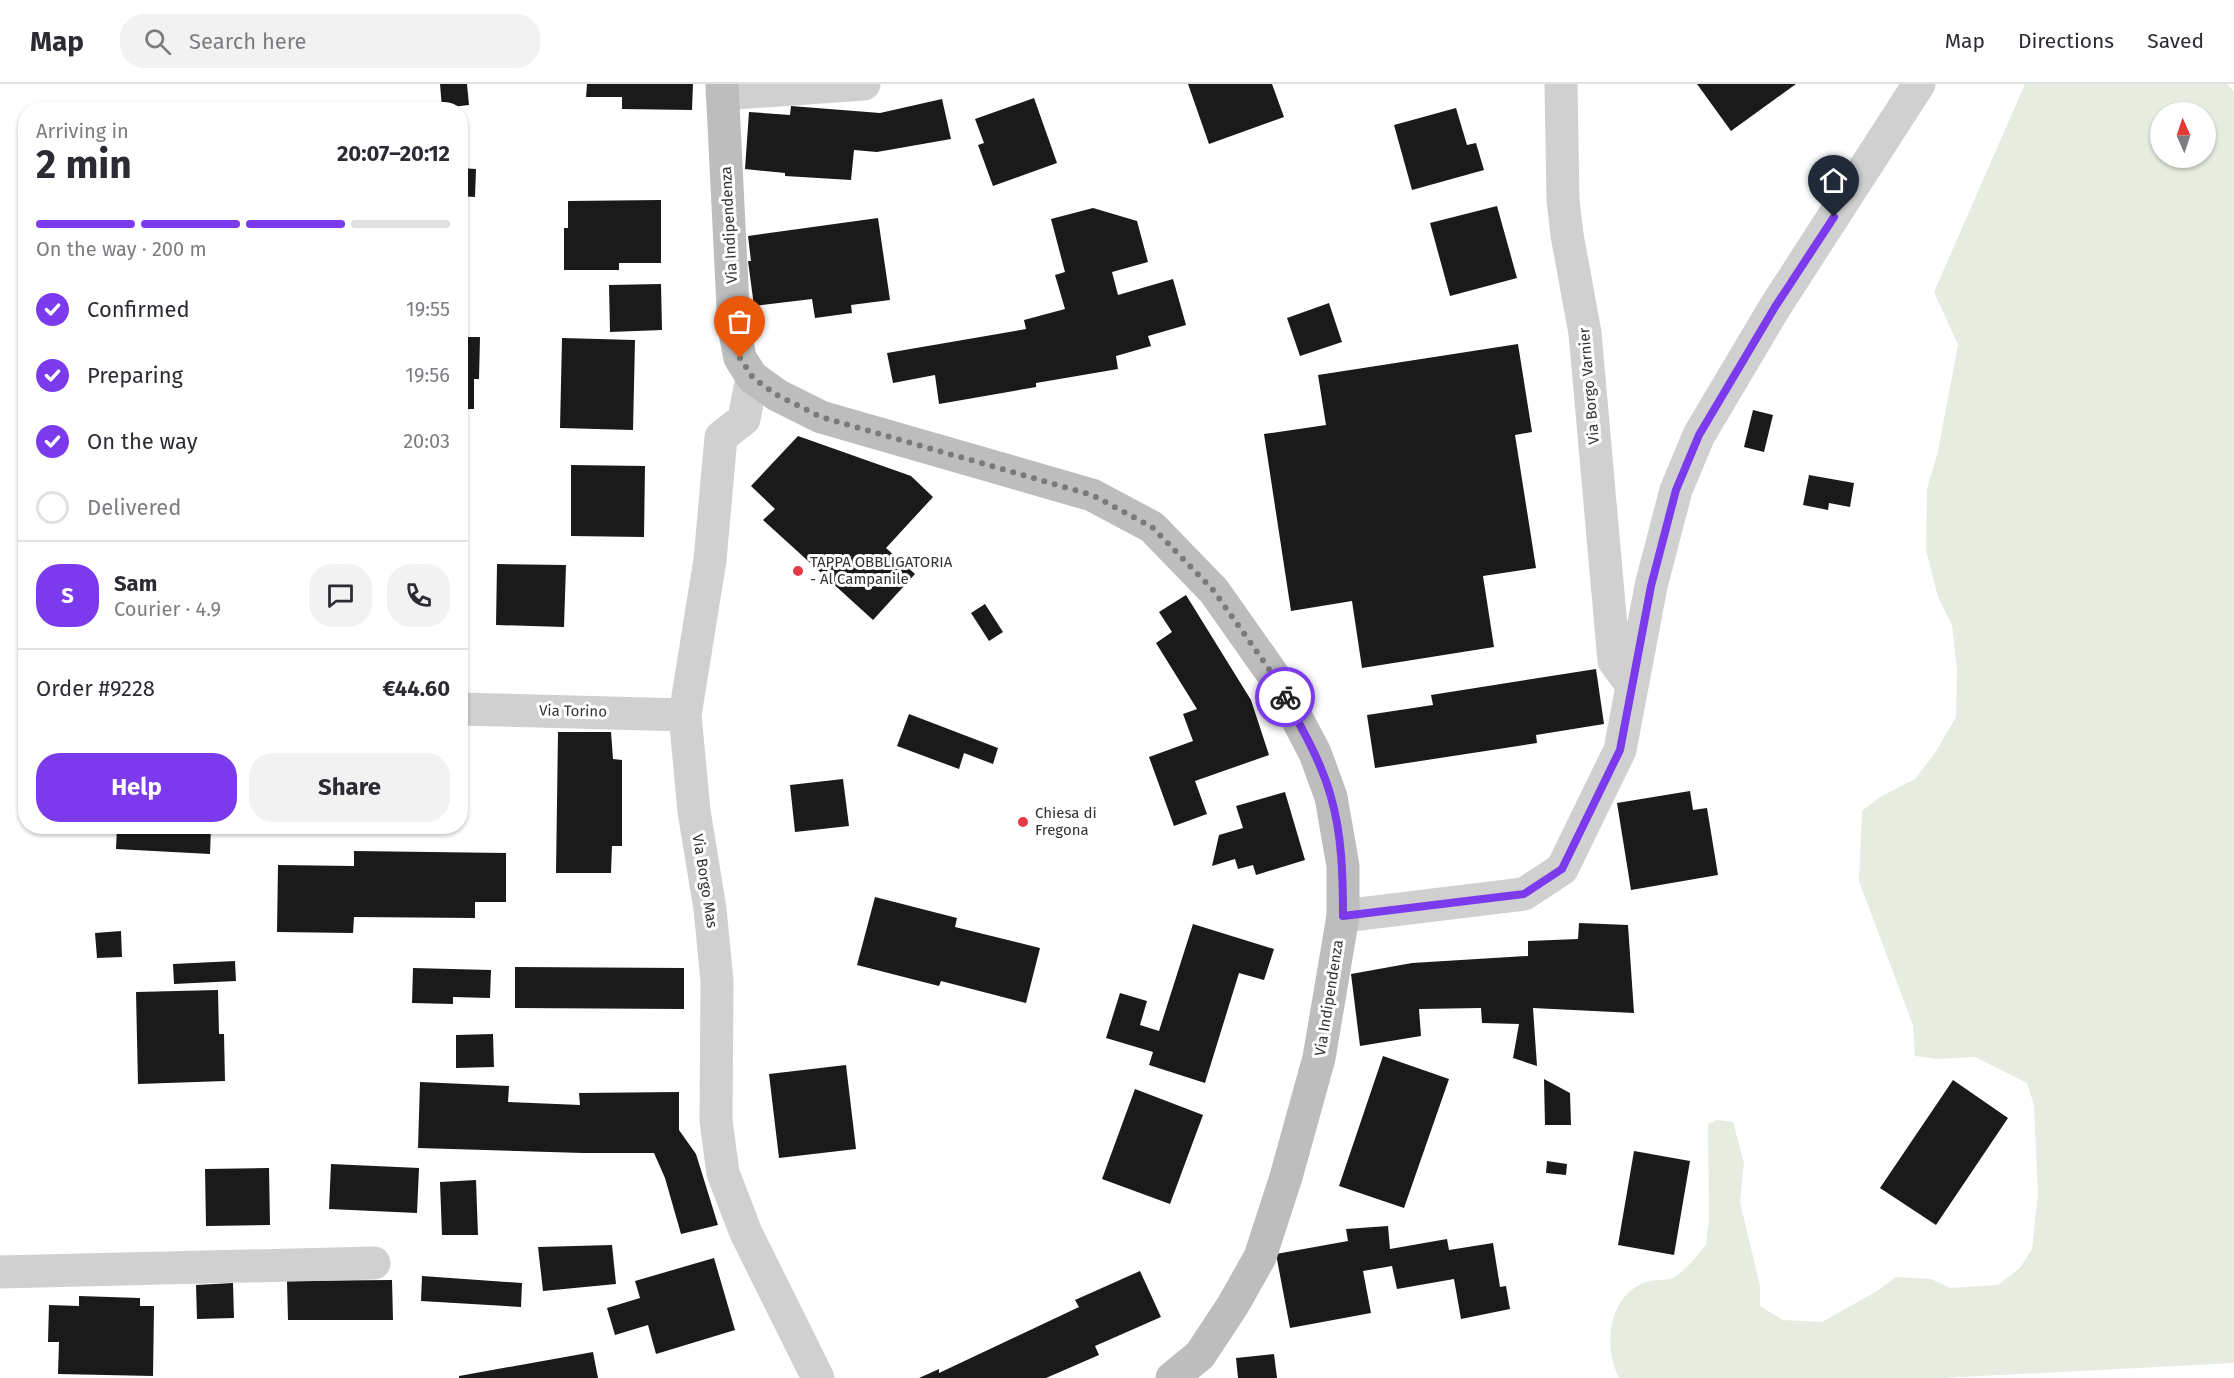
<!DOCTYPE html>
<meta charset="utf-8">
<style>
:root{--surface:#fff;--page:#f2f2f3;--text:#2b2b33;--muted:#7c7c81;--line:#e1e1e2;--accent:#7c3aed}
body{margin:0;font-family:"Fira Sans",sans-serif;background:var(--page);color:var(--text);height:100vh;display:flex;flex-direction:column;font-size:22px;white-space:nowrap}
*{box-sizing:border-box;margin:0}
p{font-size:20px;color:var(--muted)}
.icon{flex:none;width:33px;height:33px;fill:none;stroke:currentColor;stroke-width:2;stroke-linecap:round;stroke-linejoin:round}
.map{position:relative;flex:1;overflow:hidden}
.drawer{position:absolute;left:18px;top:18px;width:450px;height:732px;display:flex;flex-direction:column;background:var(--surface);border-radius:24px;box-shadow:0 2px 4px #0004}
.drawer>*{flex:none}
.needle{width:39px;rotate:357deg}
.tools{position:absolute;left:2150px;top:18px;display:grid;gap:12px}
.tools a{display:grid;place-items:center;width:66px;height:66px;border-radius:50%;background:var(--surface);box-shadow:0 2px 4px #0004;font-size:30px}
.pin{position:absolute;display:grid;place-items:center;width:51px;height:51px;color:#fff;margin:-62px -26px;border-radius:50% 50% 50% 0;rotate:-45deg;box-shadow:0 0 6px #0007}
.pin .icon{rotate:45deg}
.courier{position:absolute;display:grid;place-items:center;width:60px;height:60px;margin:-30px;border:4px solid #7c3aed;border-radius:50%;background:#fff;color:#222;box-shadow:0 2px 8px #0007}
.headline em{font-style:normal;font-weight:700}
.headline div{display:flex;flex-direction:column-reverse}
.headline{display:flex;align-items:center;justify-content:space-between;height:102px;padding:0 18px}
h1{font-size:39px;font-weight:700;line-height:45px}
.bar{display:grid;grid-template-columns:repeat(4,1fr);gap:9px 6px;align-content:center;height:72px;padding:0 18px}
.bar i{height:8px;border-radius:4px;background:var(--line)}
.bar .active{background:var(--accent)}
.bar p{grid-column:span 4}
.line{display:flex;align-items:center;gap:15px;padding:0 18px;border-top:2px solid var(--line)}
.line div{flex:1}
.round{display:grid;place-items:center;flex:none;width:63px;height:63px;border-radius:24px;background:var(--page)}
ol{padding:0 18px;list-style:none}
li{display:flex;align-items:center;gap:18px;height:66px}
li p{margin-inline-start:auto}
li .icon{padding:6px;border-radius:50%;background:var(--accent);color:#fff;stroke-width:4}
li:last-child{color:var(--muted)}
li i{width:33px;height:33px;border:3px solid var(--line);border-radius:50%}
.action{display:flex;gap:12px;margin-top:auto;padding:12px 18px}
.action a{flex:1;height:69px;border-radius:24px;background:var(--accent);color:#fff;font-size:24px;font-weight:700;line-height:69px;text-align:center}
.action a+a{background:var(--page);color:var(--text)}
header{display:flex;align-items:center;gap:36px;box-sizing:border-box;height:84px;padding:0 30px;background:var(--surface);border-bottom:2px solid var(--line)}
header strong{font-size:28px}
nav{display:flex;gap:33px;margin-inline-start:auto;font-size:21px}
.search{width:420px;height:54px;background:var(--page);display:flex;align-items:center;gap:15px;box-sizing:border-box;padding:0 21px;border-radius:24px;color:var(--muted);font-size:22px}
.map>svg:first-child{display:block}
.green{fill:#e6ecdf;fill-rule:evenodd}
.building{fill:#1a1a1a}
.lines{fill:none;stroke-linecap:round;stroke-linejoin:round}
.street{stroke:#d0d0d0;stroke-width:33}
.secondary{stroke:#bdbdbd;stroke-width:33}
.done{stroke:#7a7a7a;stroke-width:6;stroke-dasharray:0 10.8}
.route{stroke:#7c3aed;stroke-width:8}
.poi-dot{fill:#e63946;stroke:#fff;stroke-width:2}
.labels{text-anchor:middle;dominant-baseline:central;stroke-width:6;stroke-linejoin:round;paint-order:stroke}
.street-label{font-size:15px;fill:#333;stroke:#fff}
.poi-label{font-size:15px;fill:#333;stroke:#fff;text-anchor:start}
</style>
<header>
<strong>Map</strong>
<div class="search"><svg class="icon" aria-label="search" viewBox="0 0 24 24"><circle cx="10" cy="10" r="6"/><path d="M15 15l6 6"/></svg>Search here</div>
<nav><a>Map</a><a>Directions</a><a>Saved</a></nav>
</header>
<div class="map">
<svg width="2234" height="1294" viewBox="0 0 2234 1294">
<rect width="100%" height="100%" fill="#fff"/>
<path class="green" d="M2025,0H2227L2234,7V1279L1943,1294H1619C1603,1263 1608,1211 1646,1198C1654,1195 1665,1197 1673,1194C1686,1187 1697,1171 1706,1161L1709,1135L1708,1040L1717,1036L1733,1038L1744,1079L1740,1118L1760,1202V1222L1783,1236L1822,1238L1877,1207L1896,1193L1931,1195L1950,1204L1998,1201L2020,1184L2032,1165L2038,1110L2034,1021L2027,999L1975,973L1937,975L1915,972L1913,941L1859,797L1862,727L1880,713L1915,695L1935,669L1956,633L1957,586L1952,541L1938,513L1926,466L1927,405L1938,367L1958,261L1934,208ZM2160,28H2205V74H2160Z"/>
<path class="building" d="M440,0H467L469,21L442,24Z
M587,0H693L692,26L622,25V13H586Z
M1188,0H1272L1284,33L1209,60Z
M1697,0H1796L1731,47Z
M1034,14L1057,79L993,102L978,61L984,59L975,35Z
M942,15L951,55L877,68L854,66L851,96L785,92V89L745,85L749,28L790,31L791,22L880,29Z
M1456,24L1467,61L1476,59L1484,86L1412,106L1394,41Z
M460,84L476,85L475,113L460,112Z
M661,116V179H619V186H564V144H568V117Z
M1497,122L1517,194L1450,212L1430,139Z
M1093,124L1137,137L1148,178L1112,188L1118,211L1173,195L1186,241L1148,252L1151,262L1116,272L1118,285L1036,299V303L939,320L935,291L893,299L887,269L1026,245L1024,236L1065,225L1055,191L1065,188L1051,135Z
M878,134L890,216L851,221L852,229L815,234L812,215L754,222L748,177H751L748,152Z
M661,200L662,246L610,248L609,201Z
M1329,219L1342,258L1300,272L1287,234Z
M460,253H480L479,295H474V325H460Z
M562,254L635,256L633,346L560,344Z
M1518,260L1532,348L1515,351L1536,484L1483,492L1494,563L1362,584L1352,517L1291,527L1264,350L1326,341L1318,291Z
M1753,326L1773,331L1764,368L1744,363Z
M798,352L911,392L933,413L886,464L915,490L873,536L763,436L775,425L751,402Z
M571,381L645,382L644,453L571,452Z
M1809,391L1854,399L1850,423L1829,419L1828,426L1803,421Z
M497,480L566,481L564,543L496,541Z
M1186,511L1251,616L1269,671L1195,697L1207,730L1174,742L1149,673L1193,657L1183,630L1197,625L1156,559L1172,548L1159,528Z
M985,520L1003,548L989,557L971,529Z
M1596,585L1604,640L1536,651L1537,659L1375,684L1367,631L1433,621L1431,611Z
M909,630L998,664L993,680L964,669L959,685L897,662Z
M558,648H611L613,675L622,676V762H612L611,789H556Z
M460,650H462L464,697H460Z
M843,695L849,742L795,748L790,701Z
M1690,707L1693,726L1707,724L1718,791L1631,806L1617,719Z
M1285,708L1305,776L1256,791L1253,781L1238,785L1235,775L1212,782L1219,751L1243,744L1236,722Z
M117,742H211L210,770L116,765Z
M354,767L506,769V818H475V834L354,833L353,849L277,848L278,781L354,782Z
M875,813L957,834L955,843L1040,864L1026,919L941,897L939,902L857,881Z
M1579,839L1628,841L1634,929L1533,924L1537,982L1513,974L1519,940L1482,939L1481,924L1419,925L1421,952L1360,962L1351,890L1412,879L1528,872V857L1578,855Z
M1193,840L1274,865L1264,896L1239,889L1205,999L1149,981L1153,968L1106,954L1120,909L1147,917L1140,941L1159,947Z
M121,847L122,873L97,874L95,849Z
M235,877L236,897L174,900L173,880Z
M515,883L684,884V925L515,924Z
M413,884L491,886L490,914L453,913V920L412,919Z
M218,906L219,950H224L225,997L138,1000L136,908Z
M493,950L494,983L456,984V951Z
M1383,972L1449,995L1404,1124L1339,1102Z
M846,981L856,1065L779,1074L769,990Z
M1544,995L1570,1009L1571,1041H1545Z
M1953,996L2008,1034L1936,1141L1880,1104Z
M420,998L509,1002L508,1018L580,1021L579,1009L679,1008V1046L696,1070L718,1141L681,1150L665,1094L654,1069H583L418,1064Z
M1135,1005L1203,1031L1170,1120L1102,1095Z
M1634,1067L1690,1077L1674,1171L1618,1161Z
M1547,1077L1567,1080L1566,1091L1546,1089Z
M331,1080L419,1084L417,1129L329,1125Z
M269,1084L270,1141L206,1142L205,1085Z
M476,1096L478,1151H442L440,1098Z
M1388,1142L1390,1165L1447,1155L1449,1166L1493,1159L1500,1203L1506,1202L1510,1225L1461,1235L1454,1195L1397,1205L1392,1182L1363,1187L1371,1229L1290,1244L1276,1170L1348,1157L1346,1145Z
M612,1161L616,1200L543,1207L538,1163Z
M714,1174L735,1246L656,1270L648,1241L615,1251L607,1224L640,1214L635,1197Z
M1140,1187L1161,1233L1095,1262L1099,1271L1046,1294H919L939,1285V1289L1079,1223L1075,1216Z
M422,1192L522,1199L521,1223L421,1217Z
M392,1196L393,1236H288L287,1197Z
M233,1199L234,1234L197,1235L196,1201Z
M79,1212L140,1214V1222H154L153,1292L58,1290L59,1258H48L49,1221L79,1222Z
M593,1268L598,1294H459V1292Z
M1274,1270L1277,1294H1238L1236,1274Z"/>
<g class="lines">
<path class="street" d="M1561,0L1563,116L1567,151L1585,249L1614,577L1631,600
M722,10L864,0
M752,293L744,335L721,353L710,476L685,631L694,727L710,825L717,897L716,1037L723,1089L746,1149L818,1294
M460,625L685,631
M1343,832L1524,810L1562,785L1620,666L1651,502L1676,406L1699,351L1775,223L1919,0
M0,1188L374,1179"/>
<path class="secondary" d="M722,0L734,243L740,274L752,293L777,311L821,333L1092,411L1152,443L1214,507L1276,595L1315,669L1331,713L1343,782V832L1319,974L1286,1093L1260,1173L1233,1221L1200,1271L1172,1294"/>
</g>
<g class="lines">
<path class="done" d="M740,274L753,294L777,311L821,333L1092,411L1152,443L1214,507L1276,595L1285,613"/>
<path class="route" d="M1285,613C1302,645 1321,677 1331,713C1342,751 1343,792 1343,832L1524,810L1562,785L1620,666L1651,502L1676,406L1699,351L1775,223L1834,133"/>
</g>
<g class="poi-dot">
<circle cx="798" cy="487" r="6"/>
<circle cx="1023" cy="738" r="6"/>
</g>
<g class="labels">
<g class="street-label">
<text transform="translate(729 141) rotate(-93)">Via Indipendenza</text>
<text transform="translate(1589 302) rotate(-95)">Via Borgo Varnier</text>
<text transform="translate(573 627) rotate(1)">Via Torino</text>
<text transform="translate(705 797) rotate(81)">Via Borgo Mas</text>
<text transform="translate(1329 914) rotate(-81)">Via Indipendenza</text>
</g>
<g class="poi-label">
<text x="810" y="478">TAPPA OBBLIGATORIA<tspan x="810" dy="17">- Al Campanile</tspan></text>
<text x="1035" y="729">Chiesa di<tspan x="1035" dy="17">Fregona</tspan></text>
</g>
</g>
</svg>
<div class="tools">
<a><svg class="needle" viewBox="-14 -14 28 28"><path d="M0-13l5 13h-10z" fill="#e53935"/><path d="M0 13l5-13h-10z" fill="#7c7c81"/></svg></a>
</div>
<div class="pin" style="left:740px;top:274px;background:#ea580c"><svg class="icon" aria-label="bag" viewBox="0 0 24 24"><path d="M5 8h14l-1 12H6zM9 8a3 3 0 0 1 6 0"/></svg></div>
<div class="pin" style="left:1834px;top:133px;background:#1f2937"><svg class="icon" aria-label="home" viewBox="0 0 24 24"><path d="M3 11l9-7 9 7M6 9v11h12V9"/></svg></div>
<div class="courier" style="left:1285px;top:613px"><svg class="icon" aria-label="bike" viewBox="0 0 24 24"><circle cx="6" cy="16" r="4"/><circle cx="18" cy="16" r="4"/><path d="M6 16l4-8h5l3 8M10 8l3 8H6M13 5h3"/></svg></div>
<section class="drawer">
<div class="headline"><div><h1>2 min</h1><p>Arriving in</p></div><em>20:07–20:12</em></div>
<div class="bar"><i class="active"></i><i class="active"></i><i class="active"></i><i></i><p>On the way · 200 m</p></div>
<ol>
<li><svg class="icon" aria-label="check" viewBox="0 0 24 24"><path d="M5 12l5 5 9-10"/></svg>Confirmed<p>19:55</p></li>
<li><svg class="icon" aria-label="check" viewBox="0 0 24 24"><path d="M5 12l5 5 9-10"/></svg>Preparing<p>19:56</p></li>
<li><svg class="icon" aria-label="check" viewBox="0 0 24 24"><path d="M5 12l5 5 9-10"/></svg>On the way<p>20:03</p></li>
<li><i></i>Delivered</li>
</ol>
<div class="line" style="height:108px"><b class="round" style="background:var(--accent);color:#fff">S</b><div><b>Sam</b><p>Courier · 4.9</p></div><a class="round"><svg class="icon" aria-label="chat" viewBox="0 0 24 24"><path d="M4 5h16v11H9l-5 4z"/></svg></a><a class="round"><svg class="icon" aria-label="phone" viewBox="0 0 24 24"><path d="M5 4h4l2 5-3 2q2 4 5 5l2-3 5 2v4C11 20 4 13 5 4z"/></svg></a></div>
<div class="line" style="height:78px"><div>Order #9228</div><b>€44.60</b></div>
<div class="action"><a>Help</a><a>Share</a></div>
</section>
</div>
